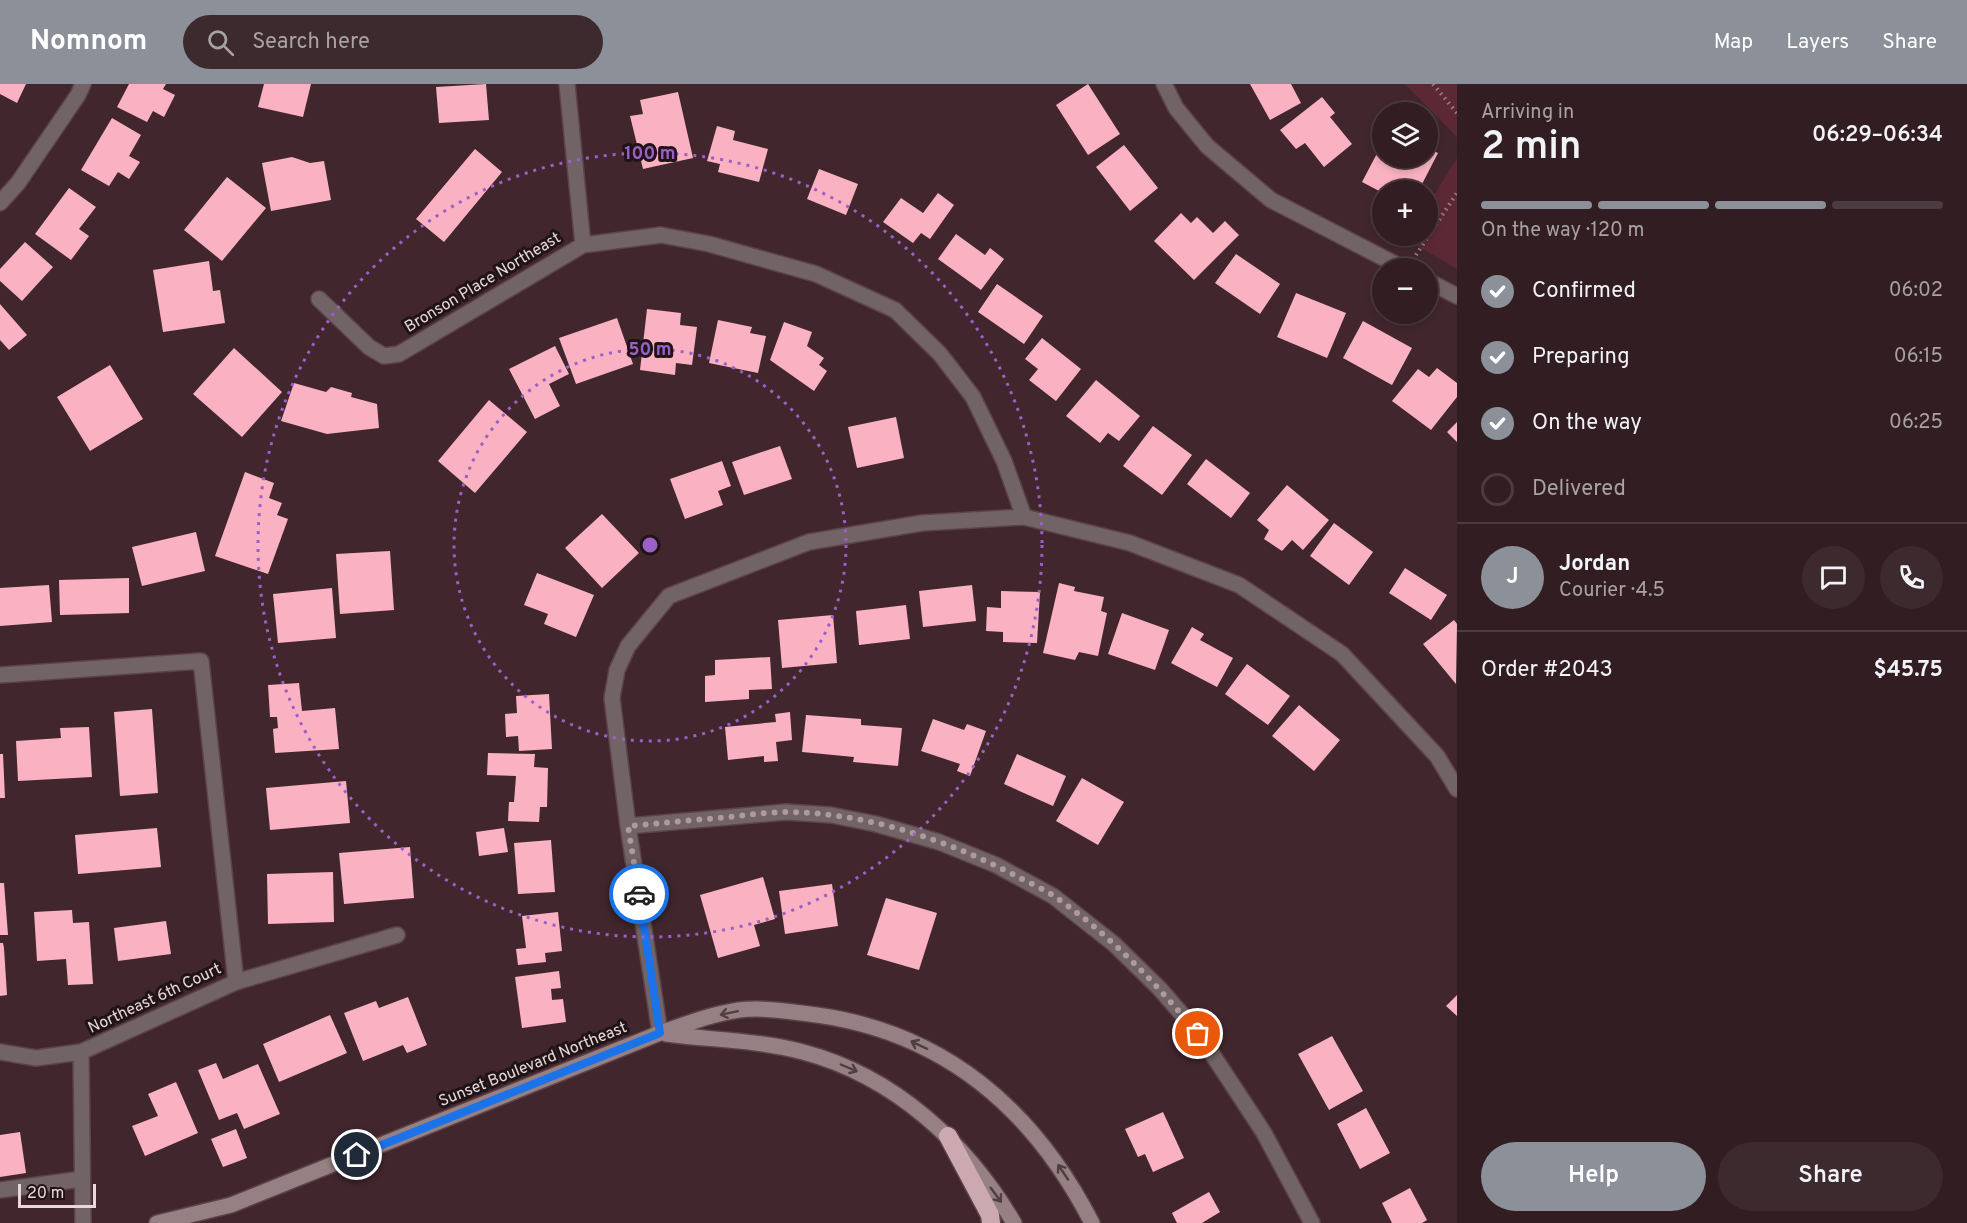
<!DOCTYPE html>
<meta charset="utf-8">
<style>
:root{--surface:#311d22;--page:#3d2a2f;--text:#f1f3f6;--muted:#a8a2a5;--line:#4c3b40;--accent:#8c9099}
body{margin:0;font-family:Overpass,sans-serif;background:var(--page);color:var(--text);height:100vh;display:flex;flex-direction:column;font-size:22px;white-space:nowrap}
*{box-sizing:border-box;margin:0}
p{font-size:20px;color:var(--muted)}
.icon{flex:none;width:33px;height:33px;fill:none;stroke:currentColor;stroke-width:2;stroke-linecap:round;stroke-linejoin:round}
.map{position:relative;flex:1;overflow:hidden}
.sheet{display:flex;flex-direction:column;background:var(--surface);width:510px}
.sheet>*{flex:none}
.fabs{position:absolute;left:1372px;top:18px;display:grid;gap:12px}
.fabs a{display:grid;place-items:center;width:66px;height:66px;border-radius:50%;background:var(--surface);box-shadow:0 3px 9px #0003,0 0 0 2px var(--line);font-size:30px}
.scale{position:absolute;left:18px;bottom:15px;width:78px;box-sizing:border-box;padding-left:6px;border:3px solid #e9d7da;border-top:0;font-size:16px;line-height:21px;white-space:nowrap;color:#e9d7da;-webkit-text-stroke:4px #201416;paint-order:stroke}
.pin{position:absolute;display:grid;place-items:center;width:51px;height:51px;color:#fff;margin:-26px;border:3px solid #fff;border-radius:50%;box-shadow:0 2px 6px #0007}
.courier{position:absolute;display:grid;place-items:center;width:60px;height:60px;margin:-30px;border:4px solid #1a73e8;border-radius:50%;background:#fff;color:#222;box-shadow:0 2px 8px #0007}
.head em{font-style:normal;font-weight:600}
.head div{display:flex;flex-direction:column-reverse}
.head{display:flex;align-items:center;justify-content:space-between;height:102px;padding:0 24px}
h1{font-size:39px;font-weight:600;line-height:45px}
.bar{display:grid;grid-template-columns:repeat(4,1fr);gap:9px 6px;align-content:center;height:72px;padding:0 24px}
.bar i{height:8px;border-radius:4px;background:var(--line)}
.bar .selected{background:var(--accent)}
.bar p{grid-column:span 4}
.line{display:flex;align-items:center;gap:15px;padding:0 24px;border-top:2px solid var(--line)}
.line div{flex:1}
.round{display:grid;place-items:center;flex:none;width:63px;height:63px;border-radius:32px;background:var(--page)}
ol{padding:0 24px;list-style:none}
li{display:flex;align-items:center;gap:18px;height:66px}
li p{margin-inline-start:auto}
li .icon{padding:6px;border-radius:50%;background:var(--accent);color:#fff;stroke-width:4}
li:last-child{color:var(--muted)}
li i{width:33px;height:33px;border:3px solid var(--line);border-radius:50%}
.primary-button{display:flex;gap:12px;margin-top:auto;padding:12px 24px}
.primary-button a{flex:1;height:69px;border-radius:36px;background:var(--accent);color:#fff;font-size:24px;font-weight:600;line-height:69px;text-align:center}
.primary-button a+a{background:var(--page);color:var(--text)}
header{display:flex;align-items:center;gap:36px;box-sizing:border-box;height:84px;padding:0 30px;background:var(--accent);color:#fff}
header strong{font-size:28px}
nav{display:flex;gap:33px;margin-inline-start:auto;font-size:21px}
.search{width:420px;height:54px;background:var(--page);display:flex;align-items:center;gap:15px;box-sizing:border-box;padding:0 21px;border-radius:33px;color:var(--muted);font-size:22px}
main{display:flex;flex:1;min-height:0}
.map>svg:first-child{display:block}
.green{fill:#5d2836}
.building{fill:#fab2c2}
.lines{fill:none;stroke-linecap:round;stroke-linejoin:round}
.service-casing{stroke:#5c4349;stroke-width:18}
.minor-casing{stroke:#5c4349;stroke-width:18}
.secondary-casing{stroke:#5c4349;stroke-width:18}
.motorway-casing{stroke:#5c4349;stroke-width:21}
.path{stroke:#9a8489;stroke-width:4;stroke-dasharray:1.5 4.5;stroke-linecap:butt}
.service{stroke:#716366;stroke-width:15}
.minor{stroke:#716366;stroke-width:15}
.secondary{stroke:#968084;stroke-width:15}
.motorway{stroke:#cca9b0;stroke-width:18}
.oneway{stroke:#4f3f42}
.done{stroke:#ae999d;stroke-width:6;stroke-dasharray:0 10.8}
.route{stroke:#1a73e8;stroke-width:8}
.ring{fill:none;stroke:#9c5fc7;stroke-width:3;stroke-dasharray:3 6}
.labels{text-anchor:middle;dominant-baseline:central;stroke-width:6;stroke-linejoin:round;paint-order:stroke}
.street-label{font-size:16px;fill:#e9d7da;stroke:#201416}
.centre{fill:#9c5fc7;stroke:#201416;stroke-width:3}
.ring-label{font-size:18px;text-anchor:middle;font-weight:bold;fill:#9c5fc7;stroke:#201416;stroke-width:6;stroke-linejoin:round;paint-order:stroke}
</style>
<header>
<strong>Nomnom</strong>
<div class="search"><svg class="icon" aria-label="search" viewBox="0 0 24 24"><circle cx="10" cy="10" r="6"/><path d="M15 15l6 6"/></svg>Search here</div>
<nav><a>Map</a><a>Layers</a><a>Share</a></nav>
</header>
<main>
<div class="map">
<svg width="1457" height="1139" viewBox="0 0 1457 1139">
<rect width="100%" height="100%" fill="#41272d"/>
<path class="green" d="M1405,0H1457V53Z
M1457,74V185L1407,156L1409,152H1428V121Z"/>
<path class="building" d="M0,0H26L17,19L0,10Z
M129,0H166L163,5L175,11L164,33L153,27L147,38L117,23Z
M264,0H311L303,33L258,23Z
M486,0L489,36L439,39L436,3Z
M1088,0L1120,50L1088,71L1056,21Z
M1250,0H1291L1301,19L1270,36Z
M678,8L693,74L643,85L630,32L643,30L640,16Z
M1322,13L1335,29L1330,33L1352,60L1324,83L1305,59L1296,65L1280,46Z
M112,34L141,51L129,72L140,78L129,95L118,88L109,102L81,86Z
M717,42L735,47L733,56L768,65L759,98L718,88L720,80L707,77Z
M1383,58V74H1428V64L1438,69L1421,102L1410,96L1404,106H1383V109L1362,98Z
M1124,61L1158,104L1130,127L1096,83Z
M475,65L502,88L444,158L416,135Z
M292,73L310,79L324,77L331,116L271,127L262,79Z
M819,85L858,100L846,131L807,115Z
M227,93L266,124L222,177L184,146Z
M69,104L96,123L79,145L89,152L71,176L35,150Z
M938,109L954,121L930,155L921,149L913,159L883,138L901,114L923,129Z
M1181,129L1191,139L1197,133L1213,149L1225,137L1239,151L1194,196L1154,157Z
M956,150L985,171L990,164L1004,175L981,206L938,175Z
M25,158L53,183L22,217L0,197V185Z
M1236,170L1280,200L1260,230L1215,199Z
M209,177L213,207L220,206L225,239L163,248L153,186Z
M997,200L1043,232L1024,260L978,228Z
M1296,209L1346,229L1327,274L1277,253Z
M0,220L27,251L9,266L0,256Z
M647,225L681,229L680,241L697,243L692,281L676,279L675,291L640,286Z
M617,234L633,280L576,300L559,254Z
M718,236L752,243L750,249L766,252L758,289L709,279Z
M1363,237L1412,264L1392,301L1343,274Z
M784,238L812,248L807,262L824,274L819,281L827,287L814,307L770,276Z
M1042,254L1081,285L1056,317L1029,296L1038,285L1025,275Z
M555,262L569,290L549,300L560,322L535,335L509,285Z
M234,264L282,308L242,353L193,310Z
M110,281L143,335L90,367L57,313Z
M1437,284L1457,299V313L1431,346L1392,317L1418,285L1429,293Z
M1096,296L1140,332L1119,357L1108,349L1100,359L1066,332Z
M294,299L326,308L331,303L352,309L351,313L377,320L379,344L327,350L281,337Z
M489,316L527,348L475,409L438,377Z
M896,333L904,374L857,384L848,343Z
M1457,338V358L1447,348Z
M1153,342L1192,371L1162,411L1123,382Z
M780,362L792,395L744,411L732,378Z
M1206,375L1250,409L1231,434L1187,400Z
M722,377L731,402L718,407L723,421L685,435L670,395Z
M245,388L274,399L269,414L282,419L277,431L288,435L268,490L215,472Z
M1287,401L1329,436L1303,466L1292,456L1282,467L1264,455L1269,446L1257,436Z
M602,430L639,469L602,504L565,464Z
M1334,439L1373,468L1349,501L1310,472Z
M196,448L205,487L142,502L132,463Z
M390,467L394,526L340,530L336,470Z
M1405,484L1447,511L1431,536L1389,509Z
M537,489L594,511L576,553L544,540L548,530L524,521Z
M129,494V529L60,531L59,496Z
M1059,499L1075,503L1074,507L1104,513L1101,527L1107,529L1098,572L1079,568L1075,576L1043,569Z
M49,501L52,538L0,542V504Z
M972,501L976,537L923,543L919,507Z
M332,504L336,554L278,559L273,510Z
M1001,507L1040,508L1037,559L1003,558V548L986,547L987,523L1001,524Z
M906,521L910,555L859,561L856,527Z
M1122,529L1169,546L1155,586L1108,570Z
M833,531L837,579L782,584L778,536Z
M1454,536L1457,540L1456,600L1423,560Z
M1192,543L1204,550L1200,556L1233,574L1217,603L1171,579Z
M770,573L772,605L749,606V615L705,618V592L715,591V576Z
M1247,580L1290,612L1268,641L1225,610Z
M299,599L302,627L335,624L339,665L275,669L273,645L278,644L277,633H270L268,601Z
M549,610L552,665L519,667L518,652L506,653L505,630L517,629L516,612Z
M1299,621L1340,656L1314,687L1272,652Z
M152,625L158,709L120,712L114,628Z
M790,628L792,656L776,658L778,677L764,678V672L728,676L725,643L776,638L775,630Z
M806,631L861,635V641L902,644L898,682L853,678L854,673L802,668Z
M933,635L964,646L967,640L986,647L970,692L957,687L960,680L921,667Z
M89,643L92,693L18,697L16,657L61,654L60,644Z
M488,669L535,670L534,683L548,684L547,723H540L539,738L508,737L509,718H514L516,692L487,691Z
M0,670H3L5,714H0Z
M1017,670L1066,692L1053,722L1004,700Z
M1082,694L1124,718L1098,761L1056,737Z
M346,697L350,739L270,746L266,704Z
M157,744L161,783L78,790L75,751Z
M504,744L508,768L479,772L476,748Z
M551,756L555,808L518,810L514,759Z
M410,763L414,814L344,820L339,769Z
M333,788L334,838L268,840L267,790Z
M763,793L775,835L754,841L760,862L718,874L700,811Z
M0,799H4L8,851H0Z
M832,800L838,842L785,850L779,807Z
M886,814L937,829L919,886L867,871Z
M72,826L73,839L89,838L93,900L68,901L66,875L37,877L34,828Z
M558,828L562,867L545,869L546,878L518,881L516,865L526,864L522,832Z
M166,837L171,870L118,877L114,844Z
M0,859H3L4,864L7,911L0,912Z
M559,887L561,904L551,905L552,916L563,915L566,938L522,944L515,893Z
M1457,911V932L1446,922Z
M408,913L427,961L407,969L403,961L363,977L344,929L376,917L379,924Z
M330,931L347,969L279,998L263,960Z
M1332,952L1363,1007L1329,1026L1298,970Z
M216,979L223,995L258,980L280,1030L244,1045L237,1029L219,1036L198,986Z
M176,998L198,1049L145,1072L132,1042L158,1032L148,1010Z
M1366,1024L1390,1069L1360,1085L1337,1040Z
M1163,1028L1184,1074L1153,1088L1145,1070L1138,1073L1125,1045Z
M236,1045L247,1074L223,1083L211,1055Z
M20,1048L26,1089L0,1093V1051Z
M1410,1104L1427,1136L1422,1139H1392L1382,1119Z
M1209,1108L1220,1128L1202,1139H1177L1172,1129Z"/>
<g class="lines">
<g class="service-casing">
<path id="service" d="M0,1106L82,1095"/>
</g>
<g class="minor-casing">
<path id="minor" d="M567,0L583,161
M1164,0L1176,24L1207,62L1271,116L1403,184
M0,119L18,99L78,11L83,0
M1428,197L1457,212
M319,215L369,263L384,272L399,270L583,161L661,151L709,160L816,190L895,226L940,270L973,313L1004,377L1024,433
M0,591L201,577L236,898
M628,742L786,728L831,731L876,740L939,758L996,781L1053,812L1114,860L1160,905L1199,950L1264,1049L1312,1139
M660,949L628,742L612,614L617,586L628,562L669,512L809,458L922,439L1024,433L1130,459L1239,501L1342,570L1437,672L1457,705
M0,968L36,974L81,968L236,898L397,851
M81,968L83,1139"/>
</g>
<g class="secondary-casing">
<path id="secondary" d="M666,950C712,956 758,956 803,968C894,992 967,1059 1014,1139
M157,1139L231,1121L660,949C686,940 712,930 739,926C764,923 792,928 817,931C945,949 1034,1026 1092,1139"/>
</g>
<g class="motorway-casing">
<path id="motorway" d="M948,1052L990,1131L991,1139"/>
</g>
<path class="path" d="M1433,0L1457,29
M1416,171L1457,109"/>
<use href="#service" class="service"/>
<use href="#minor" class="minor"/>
<use href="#secondary" class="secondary"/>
<use href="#motorway" class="motorway"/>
</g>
<defs><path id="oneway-shaft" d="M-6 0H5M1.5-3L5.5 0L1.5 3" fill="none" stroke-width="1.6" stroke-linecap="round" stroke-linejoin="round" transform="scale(1.5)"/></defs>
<g class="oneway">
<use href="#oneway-shaft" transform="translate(729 929) rotate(168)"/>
<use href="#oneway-shaft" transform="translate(919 961) rotate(-155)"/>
<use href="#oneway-shaft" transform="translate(849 984) rotate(23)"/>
<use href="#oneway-shaft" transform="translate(1063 1088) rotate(-124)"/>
<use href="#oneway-shaft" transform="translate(996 1111) rotate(54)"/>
</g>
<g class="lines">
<path class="done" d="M639,810L628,742C662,739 695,736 728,733C748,731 768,728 787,728C867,729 948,756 1018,793C1030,799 1043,805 1054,812C1109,850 1156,899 1198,950"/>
<path class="route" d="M357,1071L660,949L639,810"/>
</g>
<g class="ring">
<circle cx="650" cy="461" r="196"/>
<circle cx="650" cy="461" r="392"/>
</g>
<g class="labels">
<g class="street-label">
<text transform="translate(483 199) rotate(-31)">Bronson Place Northeast</text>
<text transform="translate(155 915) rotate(-25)">Northeast 6th Court</text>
<text transform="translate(533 981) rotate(-22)">Sunset Boulevard Northeast</text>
</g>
</g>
<circle cx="650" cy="461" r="9" class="centre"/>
<g class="ring-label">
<text x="650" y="75">100 m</text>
<text x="650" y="271">50 m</text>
</g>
</svg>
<div class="fabs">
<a><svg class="icon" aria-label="layers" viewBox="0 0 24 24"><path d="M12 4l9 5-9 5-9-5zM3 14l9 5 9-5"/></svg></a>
<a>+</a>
<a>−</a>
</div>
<div class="scale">20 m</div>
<div class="pin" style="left:1198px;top:950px;background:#ea580c"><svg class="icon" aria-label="bag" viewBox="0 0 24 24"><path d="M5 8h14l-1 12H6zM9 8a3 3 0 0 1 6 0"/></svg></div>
<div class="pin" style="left:357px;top:1071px;background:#1f2937"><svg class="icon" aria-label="home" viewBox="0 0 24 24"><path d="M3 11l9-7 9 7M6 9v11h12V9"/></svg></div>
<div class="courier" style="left:639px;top:810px"><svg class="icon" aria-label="car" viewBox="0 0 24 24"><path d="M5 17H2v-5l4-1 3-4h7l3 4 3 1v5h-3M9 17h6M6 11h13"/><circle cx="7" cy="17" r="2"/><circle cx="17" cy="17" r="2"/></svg></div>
</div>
<section class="sheet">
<div class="head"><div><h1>2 min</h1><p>Arriving in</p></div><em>06:29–06:34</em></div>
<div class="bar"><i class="selected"></i><i class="selected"></i><i class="selected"></i><i></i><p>On the way · 120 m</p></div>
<ol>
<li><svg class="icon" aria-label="check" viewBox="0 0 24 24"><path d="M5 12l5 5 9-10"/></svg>Confirmed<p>06:02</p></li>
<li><svg class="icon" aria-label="check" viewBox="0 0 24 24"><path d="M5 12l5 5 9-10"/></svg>Preparing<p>06:15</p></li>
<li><svg class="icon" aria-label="check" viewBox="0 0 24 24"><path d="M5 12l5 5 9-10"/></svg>On the way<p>06:25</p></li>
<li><i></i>Delivered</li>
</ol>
<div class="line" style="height:108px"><b class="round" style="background:var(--accent);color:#fff">J</b><div><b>Jordan</b><p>Courier · 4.5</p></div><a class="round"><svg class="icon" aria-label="chat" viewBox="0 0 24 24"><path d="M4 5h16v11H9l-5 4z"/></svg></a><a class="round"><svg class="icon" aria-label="phone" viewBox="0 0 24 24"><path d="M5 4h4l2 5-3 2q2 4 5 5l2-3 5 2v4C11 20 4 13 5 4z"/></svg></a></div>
<div class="line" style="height:78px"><div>Order #2043</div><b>$45.75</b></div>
<div class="primary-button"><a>Help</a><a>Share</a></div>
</section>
</main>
